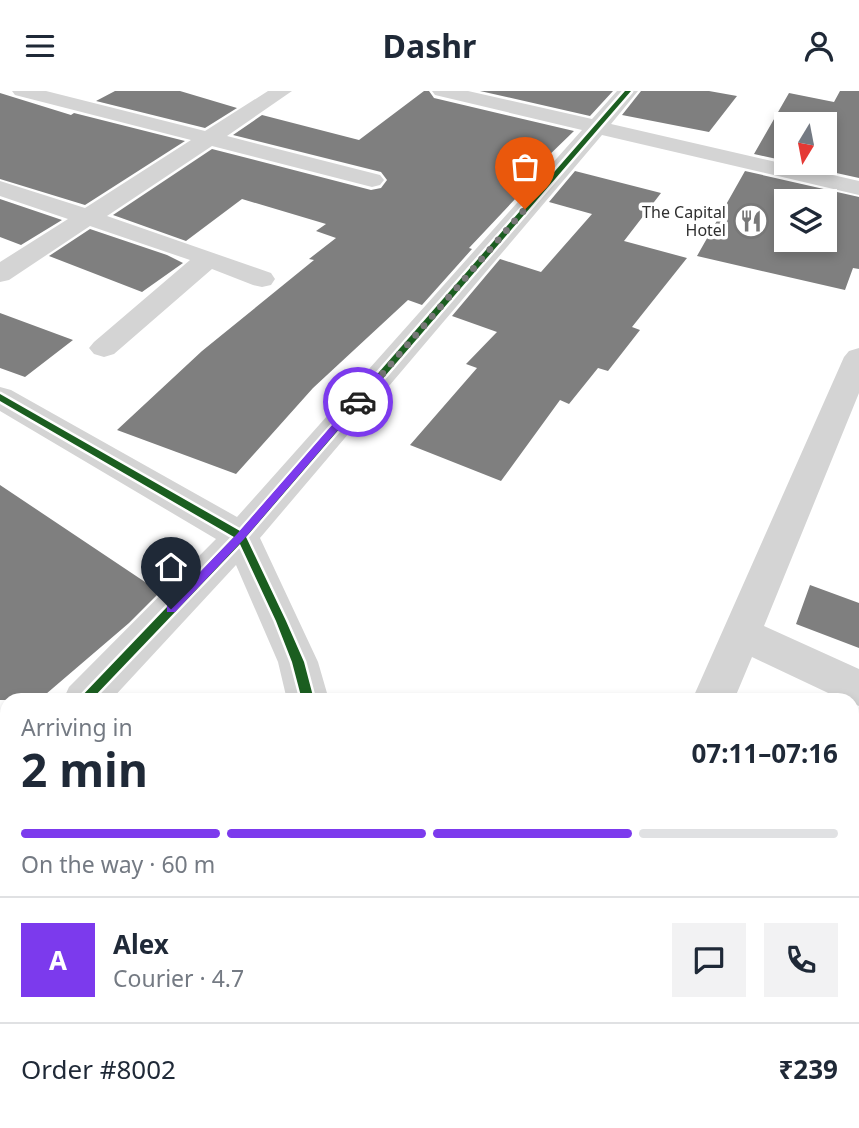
<!DOCTYPE html>
<meta charset="utf-8">
<style>
:root{--surface:#fff;--page:#f2f2f3;--text:#1f2937;--muted:#747a83;--line:#e0e1e3;--accent:#7c3aed}
body{margin:0;font-family:"Noto Sans",sans-serif;background:var(--page);color:var(--text);height:100vh;display:flex;flex-direction:column;font-size:26px;white-space:nowrap}
*{box-sizing:border-box;margin:0}
p{font-size:23px;color:var(--muted)}
.icon{flex:none;width:38px;height:38px;fill:none;stroke:currentColor;stroke-width:2;stroke-linecap:round;stroke-linejoin:round}
.map{position:relative;flex:1;overflow:hidden}
.panel{position:absolute;left:0px;top:602px;width:859px;height:436px;display:flex;flex-direction:column;background:var(--surface);border-radius:21px 21px 0 0;box-shadow:0 4px 10px #0003}
.panel>*{flex:none}
.needle{width:46px;rotate:190deg}
.tools{position:absolute;left:774px;top:21px;display:grid;gap:14px}
.tools a{display:grid;place-items:center;width:63px;height:63px;border-radius:0px;background:var(--surface);box-shadow:0 4px 10px #0003;font-size:35px}
.pin{position:absolute;display:grid;place-items:center;width:60px;height:60px;color:#fff;margin:-72px -30px;border-radius:50% 50% 50% 0;rotate:-45deg;box-shadow:0 0 7px #0007}
.pin .icon{rotate:45deg}
.courier{position:absolute;display:grid;place-items:center;width:70px;height:70px;margin:-35px;border:5px solid #7c3aed;border-radius:50%;background:#fff;color:#222;box-shadow:0 2px 9px #0007}
.overview em{font-style:normal;font-weight:700}
.overview div{display:flex;flex-direction:column-reverse}
.overview{display:flex;align-items:center;justify-content:space-between;height:119px;padding:0 21px}
h1{font-size:46px;font-weight:700;line-height:52px}
.bar{display:grid;grid-template-columns:repeat(4,1fr);gap:10px 7px;align-content:center;height:84px;padding:0 21px}
.bar i{height:9px;border-radius:5px;background:var(--line)}
.bar .on{background:var(--accent)}
.bar p{grid-column:span 4}
.line{display:flex;align-items:center;gap:18px;padding:0 21px;border-top:2px solid var(--line)}
.line div{flex:1}
.round{display:grid;place-items:center;flex:none;width:74px;height:74px;border-radius:0px;background:var(--page)}
header{display:flex;justify-content:space-between;align-items:center;height:91px;padding:0 21px;background:var(--surface);font-size:32px;font-weight:700}
.map>svg:first-child{display:block}
.green{fill:#f0f5ed}
.building{fill:#7f7f7f;fill-rule:evenodd}
.lines{fill:none;stroke-linecap:round;stroke-linejoin:round}
.minor{fill:#d4d4d4;fill-rule:evenodd}
.cycleway-casing{stroke:#fff;stroke-width:5}
.cycleway{fill:#1b5e20;fill-rule:evenodd}
.route{fill:#7c3aed}
.done{stroke:#787878;stroke-width:7;stroke-dasharray:0 12.6}
.labels{text-anchor:middle;dominant-baseline:central;stroke-width:7;stroke-linejoin:round;paint-order:stroke}
.far-poi-label{font-size:16px;fill:#2f2f2f;stroke:#fff;text-anchor:end}
</style>
<header><svg class="icon" aria-label="menu" viewBox="0 0 24 24"><path d="M4 6h16M4 12h16M4 18h16"/></svg>Dashr<svg class="icon" aria-label="person" viewBox="0 0 24 24"><circle cx="12" cy="8" r="4"/><path d="M4 21q1-7 8-7t8 7"/></svg></header>
<div class="map">
<svg width="859" height="1037" viewBox="0 0 859 1037">
<rect width="100%" height="100%" fill="#fff"/>
<path class="green" d="M7,1025V1031H308L304,1037H0V1032Z"/>
<path class="building" d="M115,0H180L237,17L205,37L96,10Z
M424,0H429L434,7L574,40L542,71L548,73L469,157L472,158L422,214L408,209L313,297L236,383L117,339L202,260L314,169L309,168L336,147L316,140L326,133L242,108L186,150L113,124L212,58L371,99L381,97L387,89L381,81L233,44L262,24L359,49Z
M480,0H613L590,25Z
M641,0H709L737,5L709,41L622,24Z
M840,0H859V87L791,72H824V33H786V70L754,63L789,2L834,11Z
M0,2L71,24L74,22L185,50L85,114L0,88Z
M575,80L661,102L624,150L687,167L632,236L640,239L608,280L598,277L569,313L560,309L501,390L410,354L477,277L466,273L497,241L452,225L500,168L541,181L592,123L549,111Z
M745,80L859,106V178L853,177L845,199L697,165ZM786,110H824V149H786Z
M0,108L62,129L21,154L0,146Z
M90,138L167,164L183,172L142,201L49,165Z
M0,222L73,249L25,286L0,277Z
M0,394L160,501L129,532L39,609H0Z
M810,494L859,512V557L796,533Z"/>
<g class="lines">
<path class="minor" d="M12,0H46L205,40L268,0H292L227,45L380,84L384,89L380,94L372,96L212,55L107,125L271,182L275,188L271,194L262,196L253,194L212,178L114,263L104,266L94,263L89,257L94,251L190,169L90,135L9,189L0,191V171L68,128L0,105V90L85,117L191,49L15,4Z
M432,0H468L592,28L617,0H638L611,33L859,90V104L602,44L260,447L318,571L329,609H287L278,571L236,474L111,609H63L69,596L216,448L0,320V296L11,299L237,426L582,39L435,4Z
M859,257V302L764,535L859,578V615L852,612V609H843L752,566L734,609H692L844,266L849,260Z
M7,669V715L0,718V672Z
M852,939L859,942V997L852,994Z
M298,1031H356L354,1037H296Z"/>
<g class="cycleway-casing">
<path id="cycleway" d="M625,0H631L246,446L286,530L304,571L314,609H302L292,571L276,530L240,453L91,609H78L234,446L0,310V303L240,440Z"/>
</g>
<use href="#cycleway" class="cycleway"/>
</g>
<path class="route" d="M354,309L362,311L244,448L175,521H167V515L237,443Z"/>
<g class="lines">
<path class="done" d="M358,311L525,118"/>
</g>
<defs>
<g id="restaurant-ring" transform="scale(1.75)"><circle r="9.5" fill="#fff" stroke="#787878" stroke-width="1.5"/><path d="M-5-6h1v4h1v-4h1v4h1v-4h1v5L-1.5 .5V6h-2V.5L-5-1ZM5-6V6H3V1.5H1.5Q1.5-4 5-6Z" fill="#787878"/></g>
</defs>
<g fill-rule="evenodd">
<use href="#restaurant-ring" x="751" y="130"/>
</g>
<g class="labels">
<g class="far-poi-label">
<text x="726" y="121">The Capital<tspan x="726" dy="18">Hotel</tspan></text>
</g>
</g>
</svg>
<div class="tools">
<a><svg class="needle" viewBox="-14 -14 28 28"><path d="M0-13l5 13h-10z" fill="#e53935"/><path d="M0 13l5-13h-10z" fill="#747a83"/></svg></a>
<a><svg class="icon" aria-label="layers" viewBox="0 0 24 24"><path d="M12 4l9 5-9 5-9-5zM3 14l9 5 9-5"/></svg></a>
</div>
<div class="pin" style="left:525px;top:118px;background:#ea580c"><svg class="icon" aria-label="bag" viewBox="0 0 24 24"><path d="M5 8h14l-1 12H6zM9 8a3 3 0 0 1 6 0"/></svg></div>
<div class="pin" style="left:171px;top:518px;background:#1f2937"><svg class="icon" aria-label="home" viewBox="0 0 24 24"><path d="M3 11l9-7 9 7M6 9v11h12V9"/></svg></div>
<div class="courier" style="left:358px;top:311px"><svg class="icon" aria-label="car" viewBox="0 0 24 24"><path d="M5 17H2v-5l4-1 3-4h7l3 4 3 1v5h-3M9 17h6M6 11h13"/><circle cx="7" cy="17" r="2"/><circle cx="17" cy="17" r="2"/></svg></div>
<section class="panel">
<div class="overview"><div><h1>2 min</h1><p>Arriving in</p></div><em>07:11–07:16</em></div>
<div class="bar"><i class="on"></i><i class="on"></i><i class="on"></i><i></i><p>On the way · 60 m</p></div>
<div class="line" style="height:126px"><b class="round" style="background:var(--accent);color:#fff">A</b><div><b>Alex</b><p>Courier · 4.7</p></div><a class="round"><svg class="icon" aria-label="chat" viewBox="0 0 24 24"><path d="M4 5h16v11H9l-5 4z"/></svg></a><a class="round"><svg class="icon" aria-label="phone" viewBox="0 0 24 24"><path d="M5 4h4l2 5-3 2q2 4 5 5l2-3 5 2v4C11 20 4 13 5 4z"/></svg></a></div>
<div class="line" style="height:91px"><div>Order #8002</div><b>₹239</b></div>
</section>
</div>
